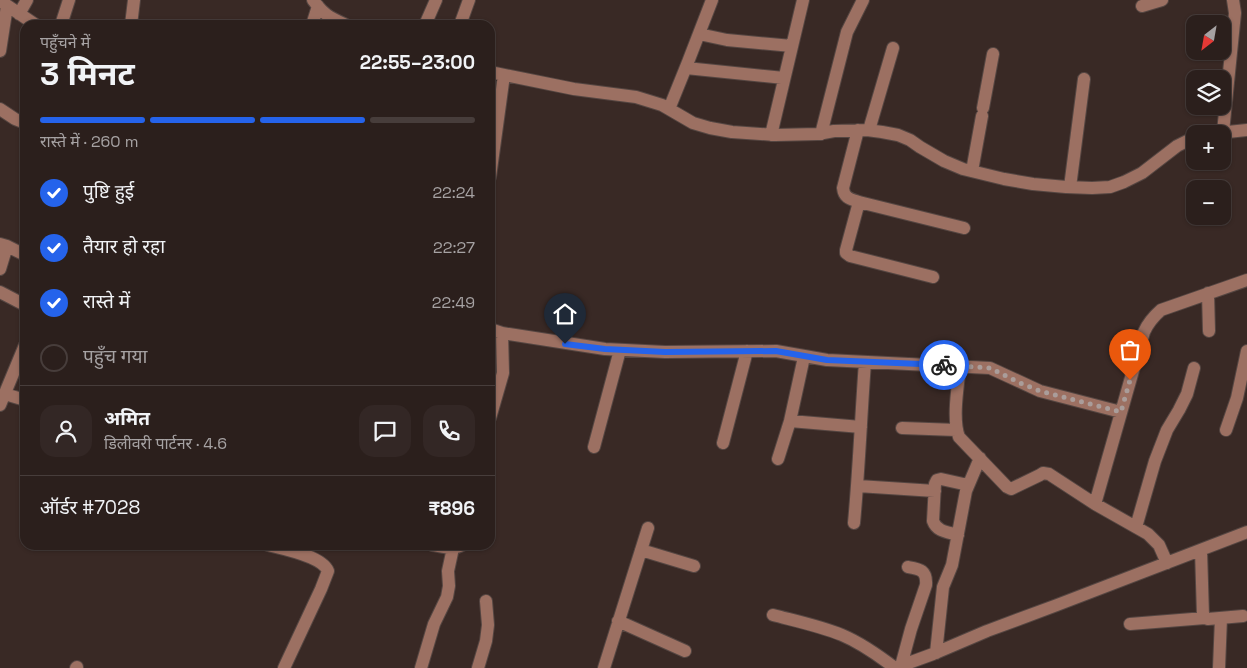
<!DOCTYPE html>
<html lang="hi">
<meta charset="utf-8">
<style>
:root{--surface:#2b1f1c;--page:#332725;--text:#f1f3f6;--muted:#a6a2a3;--line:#473d3b;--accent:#2563eb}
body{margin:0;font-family:"Space Grotesk","Noto Sans Devanagari",sans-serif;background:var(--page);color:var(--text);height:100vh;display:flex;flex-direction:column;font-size:19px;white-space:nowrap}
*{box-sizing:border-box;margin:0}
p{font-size:16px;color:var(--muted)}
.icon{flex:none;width:28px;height:28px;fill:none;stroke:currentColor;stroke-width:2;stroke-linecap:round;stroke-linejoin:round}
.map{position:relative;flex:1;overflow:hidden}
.drawer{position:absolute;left:20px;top:20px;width:475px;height:530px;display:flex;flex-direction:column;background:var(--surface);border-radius:15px;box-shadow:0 1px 4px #0004,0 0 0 1px var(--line)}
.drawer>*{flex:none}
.needle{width:32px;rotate:211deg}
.controls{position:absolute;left:1186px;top:15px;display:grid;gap:10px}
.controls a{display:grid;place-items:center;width:45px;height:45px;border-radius:10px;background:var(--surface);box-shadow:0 1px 4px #0004,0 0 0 1px var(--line);font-size:25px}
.pin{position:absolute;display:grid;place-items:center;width:42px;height:42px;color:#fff;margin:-51px -21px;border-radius:50% 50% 50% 0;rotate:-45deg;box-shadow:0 0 5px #0007}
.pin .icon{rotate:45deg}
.courier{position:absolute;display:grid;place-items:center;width:50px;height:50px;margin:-25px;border:4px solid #2563eb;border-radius:50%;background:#fff;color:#222;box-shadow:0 1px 6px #0007}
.overview em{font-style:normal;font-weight:700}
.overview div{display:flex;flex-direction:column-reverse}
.overview{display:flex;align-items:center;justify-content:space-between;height:85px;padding:0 20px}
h1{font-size:32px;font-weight:700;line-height:38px}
.bar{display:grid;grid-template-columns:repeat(4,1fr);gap:8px 5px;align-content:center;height:60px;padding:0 20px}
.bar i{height:6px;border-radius:4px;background:var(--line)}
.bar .current{background:var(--accent)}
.bar p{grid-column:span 4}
.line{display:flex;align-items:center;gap:12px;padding:0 20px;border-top:1px solid var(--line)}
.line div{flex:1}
.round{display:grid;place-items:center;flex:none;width:52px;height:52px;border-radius:15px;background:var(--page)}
ol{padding:0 20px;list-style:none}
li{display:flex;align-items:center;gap:15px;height:55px}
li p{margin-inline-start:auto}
li .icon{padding:5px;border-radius:50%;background:var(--accent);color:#fff;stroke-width:4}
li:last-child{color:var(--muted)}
li i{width:28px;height:28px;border:2px solid var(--line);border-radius:50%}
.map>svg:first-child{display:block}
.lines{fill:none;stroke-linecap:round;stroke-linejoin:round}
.minor-casing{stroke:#554642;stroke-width:14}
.minor{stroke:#9c7062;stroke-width:12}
.done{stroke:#aa9d9a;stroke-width:5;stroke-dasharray:0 9}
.route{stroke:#2563eb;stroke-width:6}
</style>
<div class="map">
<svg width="1247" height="668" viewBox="0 0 1247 668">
<rect width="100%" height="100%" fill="#392925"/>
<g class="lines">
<g class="minor-casing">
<path id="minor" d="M313,0C324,15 329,17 346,25
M2,2L36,25
M1142,6L1162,0
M19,14L27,0
M61,25L69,0
M131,25L134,0
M312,25L318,6
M425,25L436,0
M460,25L469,0
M699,34L727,40L792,46
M0,51L7,6
M686,68L784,78
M490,72L574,89L636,97L662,105L693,123L710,128L732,132L775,135L818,134L834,131L867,130L882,132L898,135L910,140L920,147L944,161L963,169L1004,179L1033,184L1066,187L1092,188L1110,187L1124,182L1142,173L1177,146L1195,137
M983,108L993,54
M0,109L15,119L25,123
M669,109L688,62L712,0
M858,130L843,188C844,198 850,199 859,202L846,250V253L850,256L933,277
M869,130L893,48
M1223,132L1235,13L1233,0
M821,134L847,32L863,0
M1209,134L1247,130
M771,135L803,0
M972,171L982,116
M490,177L504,75
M1070,187L1084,79
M859,202L964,228
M0,244L7,246L25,255
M0,269L7,246
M0,292L25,305
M1208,293L1209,331
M490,329L502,333L605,349L665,352L776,351L827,360L990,368L1040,391L1121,412
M960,366C958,386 952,419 959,437L1007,487L1011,489L1040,475L1043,473L1049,474L1095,504L1148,534L1159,545L1167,563
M5,394L25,400
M0,405L25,345
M490,418L503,373L502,333
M790,421L861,427
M902,428L956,430
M1226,430L1237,398L1247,351
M723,443L747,351
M594,447L620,350
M778,459L790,421L804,357
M858,486L935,491
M1095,504L1144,332C1148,323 1153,317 1161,310L1247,280
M854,523C859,469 861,416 865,362
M1136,527L1155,461L1167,430L1179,410L1187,394L1194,368
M958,535C948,532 937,532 933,521L935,484L937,480L941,479L968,485
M268,545C284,549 322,556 328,571L321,589L284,668
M432,545C441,546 454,550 462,545
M641,550L694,566
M1201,550L1203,616L1205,618L1208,619L1243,616
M773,615C796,621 820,626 842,635C861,643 878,655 895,668
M618,621L685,651
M1130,624L1205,618
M936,653L943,587L952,565L966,491L980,458
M901,666L911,629L926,585C927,570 920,569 908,567
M76,668L77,667
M421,668L434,624L447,597L449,586L448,571L453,548
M478,668L486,641L488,625L486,601
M604,668L648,528
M895,668L933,654L987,631L1057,605L1247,532
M1219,668L1221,618"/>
</g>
<use href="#minor" class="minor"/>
</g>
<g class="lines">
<path class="done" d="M944,365L990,368L1020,383L1040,391L1121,412L1130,380"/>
<path class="route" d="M565,344L605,349L665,352L776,351L827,360L944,365"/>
</g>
</svg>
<div class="controls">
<a><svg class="needle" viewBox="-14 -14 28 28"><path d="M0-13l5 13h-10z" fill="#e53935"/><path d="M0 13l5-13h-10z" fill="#a6a2a3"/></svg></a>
<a><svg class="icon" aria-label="layers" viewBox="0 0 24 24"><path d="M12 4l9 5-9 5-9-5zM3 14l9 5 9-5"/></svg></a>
<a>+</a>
<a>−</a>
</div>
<div class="pin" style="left:1130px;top:380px;background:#ea580c"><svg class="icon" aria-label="bag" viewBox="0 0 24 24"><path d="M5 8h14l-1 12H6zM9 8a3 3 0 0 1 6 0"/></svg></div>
<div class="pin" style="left:565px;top:344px;background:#1f2937"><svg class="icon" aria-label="home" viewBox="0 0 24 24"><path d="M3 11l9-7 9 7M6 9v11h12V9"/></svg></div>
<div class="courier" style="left:944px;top:365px"><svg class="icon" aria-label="bike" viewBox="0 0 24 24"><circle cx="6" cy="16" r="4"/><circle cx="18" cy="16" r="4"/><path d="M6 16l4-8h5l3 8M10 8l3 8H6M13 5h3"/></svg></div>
<section class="drawer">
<div class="overview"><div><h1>3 मिनट</h1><p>पहुँचने में</p></div><em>22:55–23:00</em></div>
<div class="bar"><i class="current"></i><i class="current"></i><i class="current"></i><i></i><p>रास्ते में · 260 m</p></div>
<ol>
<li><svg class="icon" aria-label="check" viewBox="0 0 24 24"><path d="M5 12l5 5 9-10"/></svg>पुष्टि हुई<p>22:24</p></li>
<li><svg class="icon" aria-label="check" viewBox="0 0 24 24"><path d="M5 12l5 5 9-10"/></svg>तैयार हो रहा<p>22:27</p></li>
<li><svg class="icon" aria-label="check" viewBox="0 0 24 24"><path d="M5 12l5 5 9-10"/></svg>रास्ते में<p>22:49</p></li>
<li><i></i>पहुँच गया</li>
</ol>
<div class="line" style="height:90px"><a class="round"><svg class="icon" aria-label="person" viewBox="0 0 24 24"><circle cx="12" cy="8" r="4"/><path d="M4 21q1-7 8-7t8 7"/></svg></a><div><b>अमित</b><p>डिलीवरी पार्टनर · 4.6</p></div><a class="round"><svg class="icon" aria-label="chat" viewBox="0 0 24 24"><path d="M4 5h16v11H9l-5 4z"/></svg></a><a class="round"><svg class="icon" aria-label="phone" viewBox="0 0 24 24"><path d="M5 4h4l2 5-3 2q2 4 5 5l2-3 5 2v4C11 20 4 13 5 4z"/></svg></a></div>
<div class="line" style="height:65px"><div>ऑर्डर #7028</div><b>₹896</b></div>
</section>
</div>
